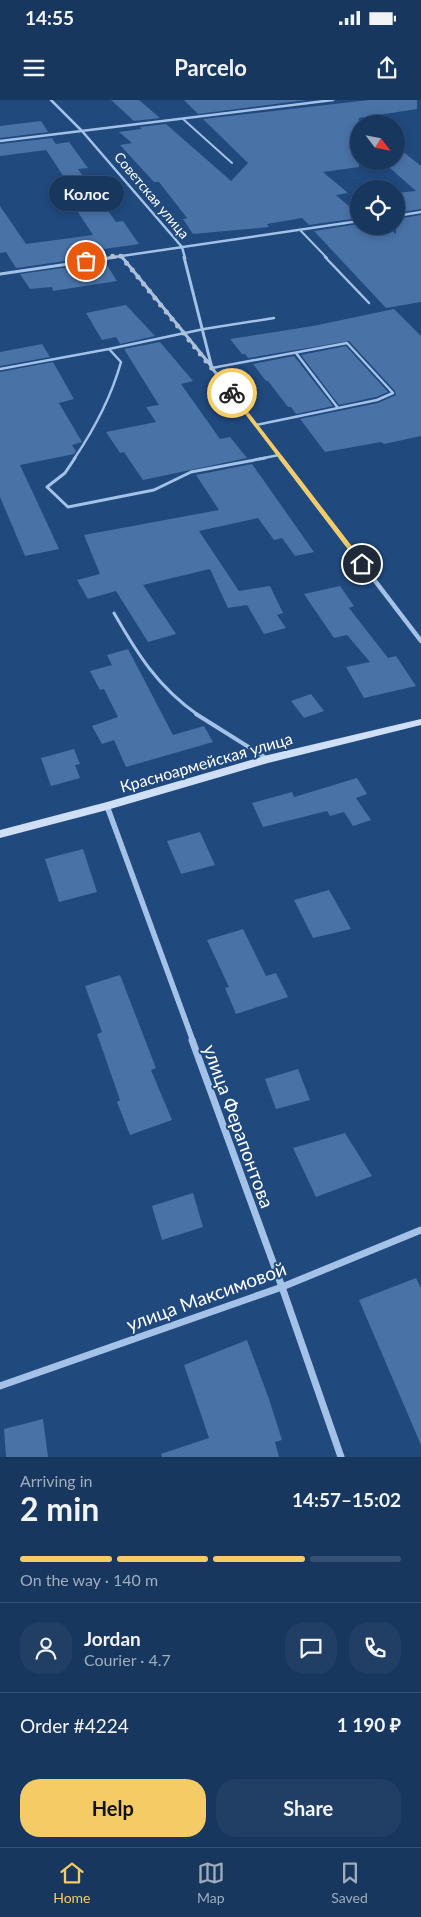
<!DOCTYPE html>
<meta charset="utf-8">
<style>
:root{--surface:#18375e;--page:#213f64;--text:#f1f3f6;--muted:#9facbc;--line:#365173;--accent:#f4cb64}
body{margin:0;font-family:Lato,sans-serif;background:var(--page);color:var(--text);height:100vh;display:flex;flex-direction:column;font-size:19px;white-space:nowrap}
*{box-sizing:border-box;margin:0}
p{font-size:16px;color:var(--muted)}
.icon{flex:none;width:28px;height:28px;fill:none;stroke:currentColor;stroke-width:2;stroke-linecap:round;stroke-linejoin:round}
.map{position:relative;height:1357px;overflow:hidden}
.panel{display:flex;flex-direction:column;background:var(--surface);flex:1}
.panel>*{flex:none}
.needle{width:32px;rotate:122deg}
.fabs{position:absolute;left:350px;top:15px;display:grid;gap:10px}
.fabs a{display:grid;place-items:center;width:55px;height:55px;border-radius:50%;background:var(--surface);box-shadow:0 2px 8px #0003,0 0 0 1px var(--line);font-size:25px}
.pin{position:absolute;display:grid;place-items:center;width:42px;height:42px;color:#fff;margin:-21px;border:2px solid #fff;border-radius:50%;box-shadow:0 1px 5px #0007}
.courier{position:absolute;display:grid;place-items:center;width:50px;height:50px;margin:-25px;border:4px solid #f4cb64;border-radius:50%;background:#fff;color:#222;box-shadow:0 1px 6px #0007}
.bubble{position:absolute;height:35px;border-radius:18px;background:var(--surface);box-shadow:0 2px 8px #0003,0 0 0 1px var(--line);font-size:16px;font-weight:700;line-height:35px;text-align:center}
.head em{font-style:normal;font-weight:700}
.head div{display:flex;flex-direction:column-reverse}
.head{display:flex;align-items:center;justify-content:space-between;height:85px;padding:0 20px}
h1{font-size:32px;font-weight:700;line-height:38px}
.bar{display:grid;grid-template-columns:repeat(4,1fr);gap:8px 5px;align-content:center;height:60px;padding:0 20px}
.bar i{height:6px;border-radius:4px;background:var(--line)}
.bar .current{background:var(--accent)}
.bar p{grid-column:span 4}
.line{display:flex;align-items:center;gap:12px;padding:0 20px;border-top:1px solid var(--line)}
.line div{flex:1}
.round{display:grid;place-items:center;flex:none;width:52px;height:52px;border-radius:20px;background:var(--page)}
.primary-button{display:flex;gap:10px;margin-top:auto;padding:10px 20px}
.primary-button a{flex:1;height:58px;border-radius:20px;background:var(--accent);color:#111;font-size:20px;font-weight:700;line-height:58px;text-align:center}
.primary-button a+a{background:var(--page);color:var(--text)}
.status{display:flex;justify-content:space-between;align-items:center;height:35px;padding:0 25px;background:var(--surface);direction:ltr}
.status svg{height:14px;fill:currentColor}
header{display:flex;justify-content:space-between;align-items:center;height:65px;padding:0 20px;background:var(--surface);font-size:22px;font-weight:700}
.tabs{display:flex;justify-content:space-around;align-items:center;height:70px;border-top:1px solid var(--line);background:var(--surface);font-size:14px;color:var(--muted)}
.tabs a{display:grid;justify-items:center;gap:2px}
.tabs .current{color:var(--accent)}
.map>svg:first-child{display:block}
.building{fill:#4972a7}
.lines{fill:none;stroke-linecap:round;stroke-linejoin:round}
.service-far3{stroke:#a4c2e7;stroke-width:2}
.service-far2{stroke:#a4c2e7;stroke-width:2.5}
.service-far1{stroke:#a4c2e7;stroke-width:3}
.service{stroke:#a4c2e7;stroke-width:4}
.minor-far4{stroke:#a4c2e7;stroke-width:2.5}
.minor-far3{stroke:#a4c2e7;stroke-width:3}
.minor-far2{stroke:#a4c2e7;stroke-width:4.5}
.minor-far1{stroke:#a4c2e7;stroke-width:5.5}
.minor{stroke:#a4c2e7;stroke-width:7}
.secondary{fill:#cedff6;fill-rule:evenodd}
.route{fill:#f4cb64}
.done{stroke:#b1bfd2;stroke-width:5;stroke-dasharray:0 9}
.labels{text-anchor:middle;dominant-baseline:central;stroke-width:4;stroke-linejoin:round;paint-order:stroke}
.far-street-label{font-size:14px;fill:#fff;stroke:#20497e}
.street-label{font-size:16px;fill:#fff;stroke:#20497e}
.near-street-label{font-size:19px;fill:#fff;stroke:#20497e}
</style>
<div class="status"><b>14:55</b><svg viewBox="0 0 49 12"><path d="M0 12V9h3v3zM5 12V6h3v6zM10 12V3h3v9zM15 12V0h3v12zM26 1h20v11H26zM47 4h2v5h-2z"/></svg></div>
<header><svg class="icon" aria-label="menu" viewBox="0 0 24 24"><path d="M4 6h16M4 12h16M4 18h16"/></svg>Parcelo<svg class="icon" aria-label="share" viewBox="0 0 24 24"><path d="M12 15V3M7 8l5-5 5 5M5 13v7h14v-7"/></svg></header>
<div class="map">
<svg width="421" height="1357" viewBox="0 0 421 1357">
<rect width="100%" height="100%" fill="#20497e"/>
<path class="building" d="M111,0H139L160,18L134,21Z
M184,0H307L198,14Z
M369,0H417V9L359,18V67L323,72L348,93L336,95L359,115V118L309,125L302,118L267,124L269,127L193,134L183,119L187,118L159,82H154L120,45L132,43L119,32L141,29L140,27L166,24L231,81L248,63L203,19Z
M41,21L48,32L0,38V26Z
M52,38L56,44L69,42L88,68L78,69L116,122L123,121L139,144L97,150L101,156L16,168L6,152L0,153V106L26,144L93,135L66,94L63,87L70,86L46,50L0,56V44Z
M396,46L421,66V109L396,113V93L416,91L382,61H396Z
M421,115V202L386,208L314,131L359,124V126H371L375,131L390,129L396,134V119Z
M105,162L117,181L53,191L52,187L30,189L20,174Z
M126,205L155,236L120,244L116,237L102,240L86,213Z
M394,209L421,236V336L384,344L381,342L325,352L300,319L378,303L396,295L395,291L349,241L248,258L245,254H242L230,239L313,226Z
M160,242L193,281L181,284L220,339L230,337L247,358L143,380L124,352L120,353L106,332L156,322L146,307L159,305L124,249Z
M42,244L50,257L0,266V252Z
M346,246L388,292L376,297L339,305L301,255Z
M294,256L333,306L296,314L291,307H288L268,281H266L253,264Z
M53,262L74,299L59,303L82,342L72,345L76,351L74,354L20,365L59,449L25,456L0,397V272Z
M252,364L314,452L295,456L282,438L274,440L258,418L199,431L239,491L270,486L283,513L277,515L286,528L264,534L247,505L228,508L210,469L143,485L176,534L148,542L116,491L88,499L77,480L100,474L84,435L219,410L196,375Z
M340,486L354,506L349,508L388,558L396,556L416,586L364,598L346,567L370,562L347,535L334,538L304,494Z
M128,549L173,635L204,626L213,642L126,667L114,640L102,644L92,626L118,617L104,589L100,590L90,571L112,565L107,555Z
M311,594L324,611L304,618L291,601Z
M74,649L80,664L75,665L80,678L51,686L41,658Z
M357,678L367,694L356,698L371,720L353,726L344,712L330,716L327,711L263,727L252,703L292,692L294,697Z
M200,732L215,765L181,774L167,741Z
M83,749L97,792L59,802L45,759Z
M329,790L351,829L313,838L294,800Z
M243,829L266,876L276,873L288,897L236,914L225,888L229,887L207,840Z
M120,875L156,968L151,970L172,1020L130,1035L117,1002L120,1000L97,934L102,932L85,886Z
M298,969L310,1000L276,1009L265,979Z
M345,1033L372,1076L316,1097L293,1048Z
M193,1093L203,1127L162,1140L152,1106Z
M416,1178L421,1188V1345L359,1200Z
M247,1240L269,1299L282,1340L275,1342L279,1357H162L161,1354L209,1338L184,1265Z
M43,1319L48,1357H6L4,1329Z"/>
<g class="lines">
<path class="service-far3" d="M183,19L232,63
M300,130L327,158"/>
<path class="service-far2" d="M325,157L369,203
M296,253L338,308
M212,268L347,243L393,293L377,300L256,325
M0,269L109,249
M74,359C95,328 111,298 121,262L109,249L204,229L274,218
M259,359L279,355"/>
<path class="service-far1" d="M75,358L65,373L47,387L68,407L154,390L191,372L265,358
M114,513C138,555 158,587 198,615"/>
<path class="service" d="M196,614L266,658"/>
<path class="minor-far4" d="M51,0L82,31L182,147L185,158
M0,41L333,0
M396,116L421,112
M120,155L123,158
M108,158L359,121"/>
<path class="minor-far3" d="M122,157L212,267
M184,157L212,268L282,359
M0,174L116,157"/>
<path class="minor-far2" d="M281,358L421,541"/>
<path class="minor-far1" d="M107,706L193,941"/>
<path class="minor" d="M192,940L282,1187L341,1357
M0,1286L282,1187L421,1130"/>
<path class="secondary" d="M421,619V625L268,663L107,710L0,738V730L107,702L268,655Z"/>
</g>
<path class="route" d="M232,291L364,462V465H360L230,294Z"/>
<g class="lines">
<path class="done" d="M86,161L120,155L232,293"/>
</g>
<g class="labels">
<g class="far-street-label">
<text transform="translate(152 95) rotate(50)">Советская улица</text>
</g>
<g class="street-label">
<text transform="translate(206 662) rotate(-16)">Красноармейская улица</text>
</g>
<g class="near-street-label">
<text transform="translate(239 1026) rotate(70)">улица Ферапонтова</text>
<text transform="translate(206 1196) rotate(-20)">улица Максимовой</text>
</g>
</g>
</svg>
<div class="fabs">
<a><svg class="needle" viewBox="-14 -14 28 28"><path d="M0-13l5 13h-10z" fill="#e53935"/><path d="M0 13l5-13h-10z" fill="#9facbc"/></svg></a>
<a><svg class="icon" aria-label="locate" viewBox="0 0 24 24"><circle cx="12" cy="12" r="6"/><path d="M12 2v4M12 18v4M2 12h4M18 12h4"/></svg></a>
</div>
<div class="pin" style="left:86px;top:161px;background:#ea580c"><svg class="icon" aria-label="bag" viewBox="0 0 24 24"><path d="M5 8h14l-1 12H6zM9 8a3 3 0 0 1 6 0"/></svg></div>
<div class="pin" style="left:362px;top:464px;background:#1f2937"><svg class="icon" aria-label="home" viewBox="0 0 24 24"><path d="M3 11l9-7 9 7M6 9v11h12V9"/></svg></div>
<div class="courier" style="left:232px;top:293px"><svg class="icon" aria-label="bike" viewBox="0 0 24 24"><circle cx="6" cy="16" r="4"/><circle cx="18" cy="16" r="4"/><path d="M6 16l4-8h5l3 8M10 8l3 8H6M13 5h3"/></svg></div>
<div class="bubble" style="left:49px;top:76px;width:75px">Колос</div>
</div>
<section class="panel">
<div class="head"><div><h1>2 min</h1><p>Arriving in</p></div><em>14:57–15:02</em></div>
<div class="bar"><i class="current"></i><i class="current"></i><i class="current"></i><i></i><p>On the way · 140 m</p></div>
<div class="line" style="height:90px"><a class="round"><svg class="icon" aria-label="person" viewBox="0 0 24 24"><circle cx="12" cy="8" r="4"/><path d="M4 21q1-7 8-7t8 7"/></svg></a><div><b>Jordan</b><p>Courier · 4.7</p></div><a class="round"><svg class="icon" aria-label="chat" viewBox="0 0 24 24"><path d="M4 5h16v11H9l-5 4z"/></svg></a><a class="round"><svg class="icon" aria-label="phone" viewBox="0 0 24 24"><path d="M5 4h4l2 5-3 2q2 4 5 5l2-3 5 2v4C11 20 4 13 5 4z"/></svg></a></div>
<div class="line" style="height:65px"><div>Order #4224</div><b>1 190 ₽</b></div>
<div class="primary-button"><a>Help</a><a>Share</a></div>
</section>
<nav class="tabs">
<a class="current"><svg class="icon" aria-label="home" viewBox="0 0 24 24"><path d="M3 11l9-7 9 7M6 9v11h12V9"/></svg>Home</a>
<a><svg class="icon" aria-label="map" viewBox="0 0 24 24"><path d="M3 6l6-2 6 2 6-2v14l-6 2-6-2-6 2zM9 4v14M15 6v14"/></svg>Map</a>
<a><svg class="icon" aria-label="saved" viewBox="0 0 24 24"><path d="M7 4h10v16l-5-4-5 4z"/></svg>Saved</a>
</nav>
